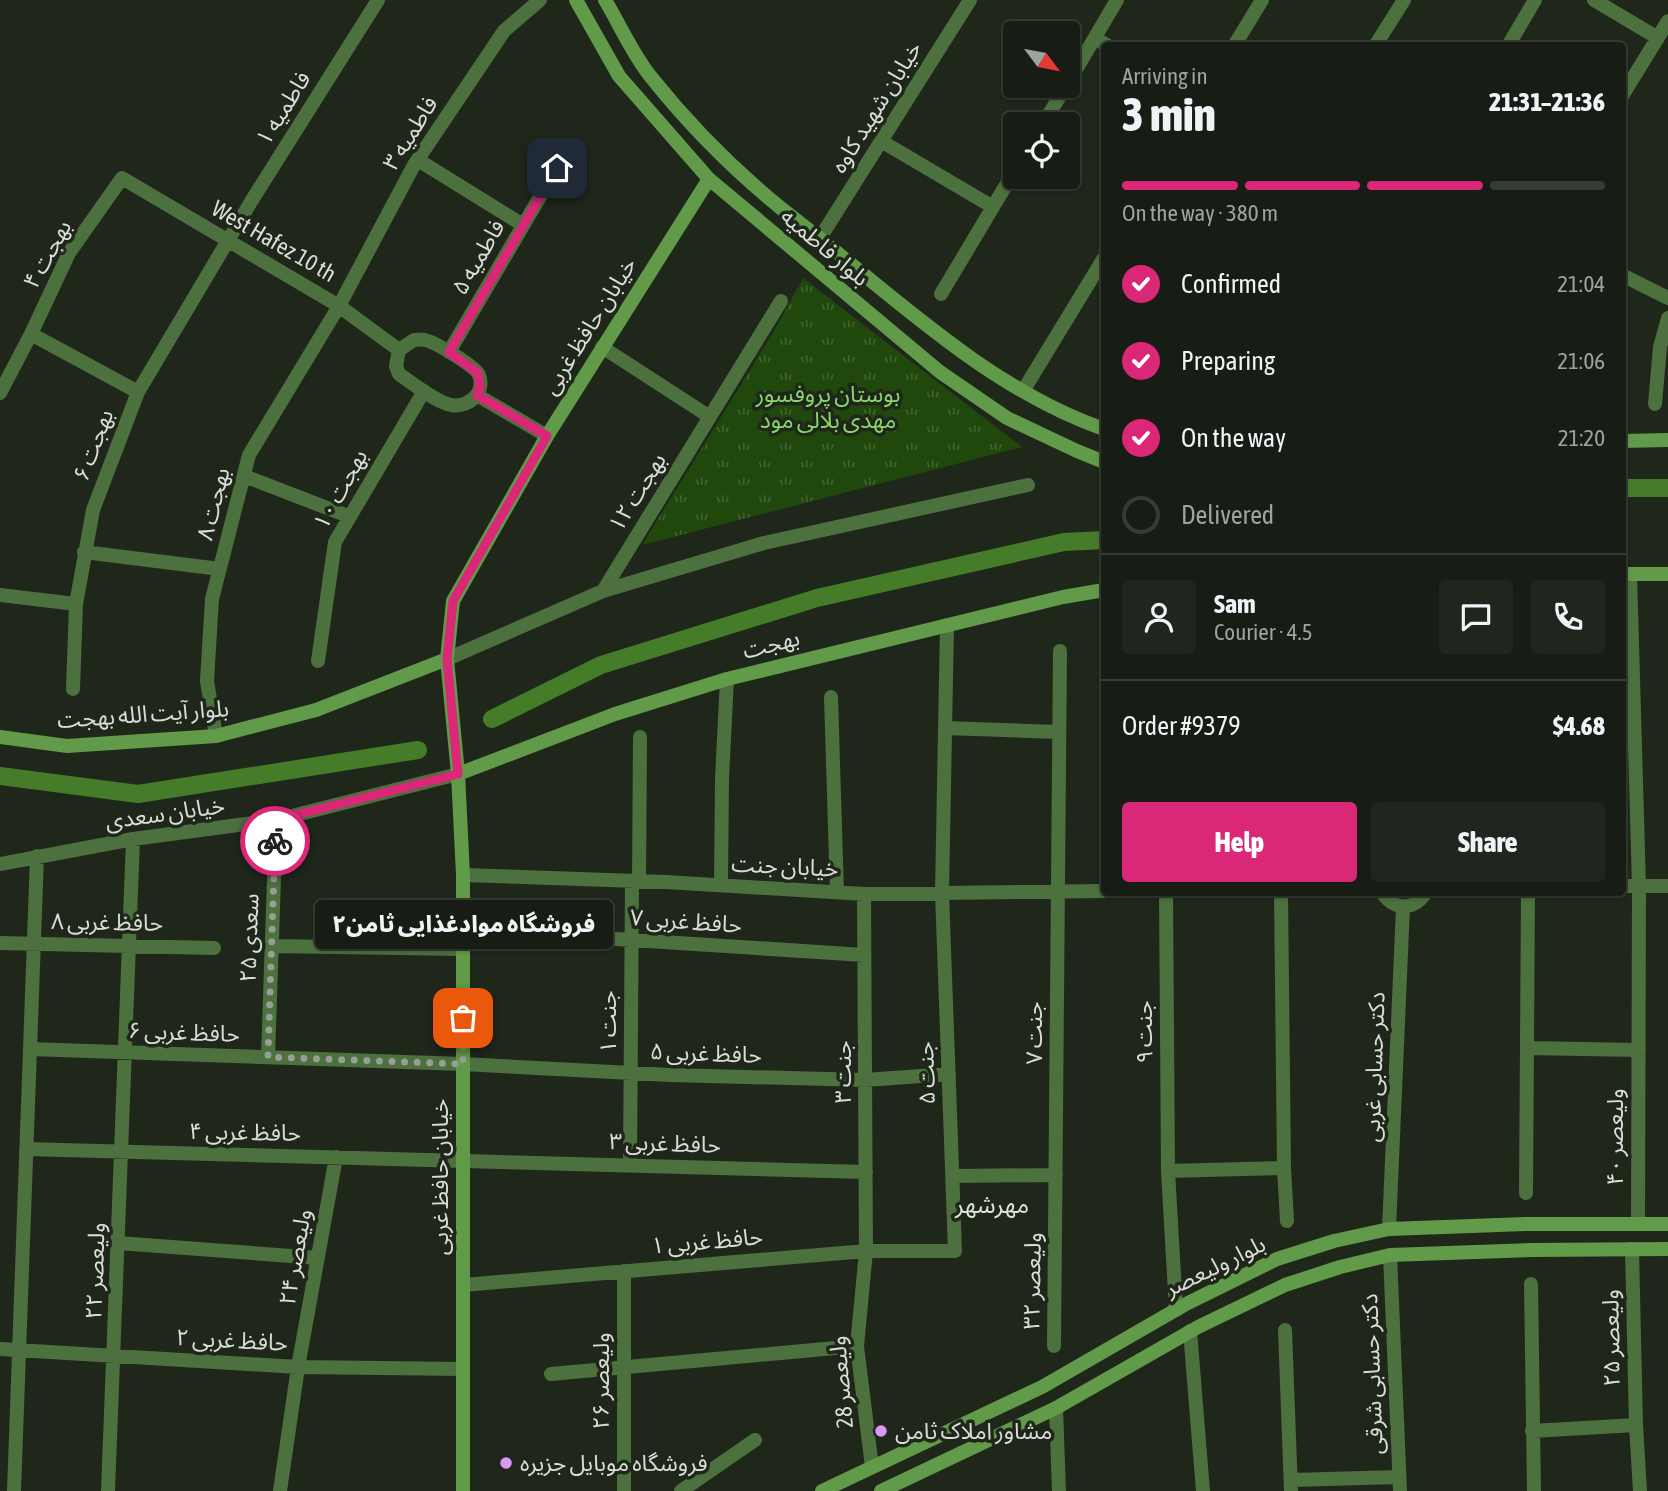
<!DOCTYPE html>
<meta charset="utf-8">
<style>
:root{--surface:#171d14;--page:#20261d;--text:#f1f3f6;--muted:#9ea2a0;--line:#363b34;--accent:#db2777}
body{margin:0;font-family:"Asap Condensed","Noto Sans Arabic",sans-serif;background:var(--page);color:var(--text);height:100vh;display:flex;flex-direction:column;font-size:26px;white-space:nowrap}
*{box-sizing:border-box;margin:0}
p{font-size:23px;color:var(--muted)}
.icon{flex:none;width:38px;height:38px;fill:none;stroke:currentColor;stroke-width:2;stroke-linecap:round;stroke-linejoin:round}
.map{position:relative;flex:1;overflow:hidden}
.side{position:absolute;left:1101px;top:42px;width:525px;height:854px;display:flex;flex-direction:column;background:var(--surface);border-radius:7px;box-shadow:0 2px 5px #0004,0 0 0 2px var(--line)}
.side>*{flex:none}
.needle{width:46px;rotate:122deg}
.fabs{position:absolute;left:1003px;top:21px;display:grid;gap:14px}
.fabs a{display:grid;place-items:center;width:77px;height:77px;border-radius:7px;background:var(--surface);box-shadow:0 2px 5px #0004,0 0 0 2px var(--line);font-size:35px}
.pin{position:absolute;display:grid;place-items:center;width:60px;height:60px;color:#fff;margin:-30px;border-radius:14px;box-shadow:0 4px 10px #0006}
.courier{position:absolute;display:grid;place-items:center;width:70px;height:70px;margin:-35px;border:5px solid #db2777;border-radius:50%;background:#fff;color:#222;box-shadow:0 2px 9px #0007}
.bubble{position:absolute;height:49px;border-radius:7px;background:var(--surface);box-shadow:0 2px 5px #0004,0 0 0 2px var(--line);font-size:23px;font-weight:800;line-height:49px;text-align:center}
.overview em{font-style:normal;font-weight:800}
.overview div{display:flex;flex-direction:column-reverse}
.overview{display:flex;align-items:center;justify-content:space-between;height:119px;padding:0 21px}
h1{font-size:46px;font-weight:800;line-height:52px}
.bar{display:grid;grid-template-columns:repeat(4,1fr);gap:10px 7px;align-content:center;height:84px;padding:0 21px}
.bar i{height:9px;border-radius:5px;background:var(--line)}
.bar .active{background:var(--accent)}
.bar p{grid-column:span 4}
.line{display:flex;align-items:center;gap:18px;padding:0 21px;border-top:2px solid var(--line)}
.line div{flex:1}
.round{display:grid;place-items:center;flex:none;width:74px;height:74px;border-radius:7px;background:var(--page)}
ol{padding:0 21px;list-style:none}
li{display:flex;align-items:center;gap:21px;height:77px}
li p{margin-inline-start:auto}
li .icon{padding:7px;border-radius:50%;background:var(--accent);color:#fff;stroke-width:4}
li:last-child{color:var(--muted)}
li i{width:38px;height:38px;border:4px solid var(--line);border-radius:50%}
.action{display:flex;gap:14px;margin-top:auto;padding:14px 21px}
.action a{flex:1;height:80px;border-radius:7px;background:var(--accent);color:#fff;font-size:28px;font-weight:800;line-height:80px;text-align:center}
.action a+a{background:var(--page);color:var(--text)}
.map>svg:first-child{display:block}
.park{fill:url(#park-tufts)}
.lines{fill:none;stroke-linecap:round;stroke-linejoin:round}
.canal{stroke:#447c29;stroke-width:18}
.minor{stroke:#4c703e;stroke-width:14}
.tertiary{stroke:#4c703e;stroke-width:14}
.secondary{stroke:#619a48;stroke-width:14}
.done{stroke:#979e95;stroke-width:7;stroke-dasharray:0 12.6}
.route{stroke:#db2777;stroke-width:9}
.poi-dot{fill:#dc99f4;stroke:#1f271b;stroke-width:2.5}
.labels{text-anchor:middle;dominant-baseline:central;stroke-width:7;stroke-linejoin:round;paint-order:stroke}
.street-label{font-size:23px;fill:#d8ded6;stroke:#1f271b}
.park-label{font-size:23px;fill:#8bd66a;stroke:#1f271b}
.poi-label{font-size:23px;fill:#d8ded6;stroke:#1f271b;text-anchor:start}
.neighbourhood-label{font-size:24px;fill:#dae5d6;stroke:#1f271b}
</style>
<div class="map">
<svg width="1668" height="1491" viewBox="0 0 1668 1491">
<defs>
<pattern id="park-tufts" width="24" height="20" patternUnits="userSpaceOnUse" patternTransform="scale(1.75)"><rect width="24" height="20" fill="#21480c"/><path d="M3 7l-1-3M5 7V3M7 7l1-3M15 17l-1-3M17 17v-4M19 17l1-3" fill="none" stroke="#40622f"/></pattern>
</defs>
<rect width="100%" height="100%" fill="#1f271b"/>
<path class="park" d="M803,278L1022,447L642,545L774,331Z"/>
<g class="lines">
<path class="canal" d="M1622,488H1668
M492,719L601,665L817,598L1064,542L1104,540
M0,776L138,794L418,750"/>
<path class="minor" d="M1594,0L1658,38
M1095,38L1108,46
M1234,46L1262,0
M1375,46L1404,0
M1508,46L1535,0
M1068,83L1117,0
M1622,96L1668,21
M1043,124L1066,86
M881,141L993,207
M418,160L523,225
M820,238L970,0
M1622,275L1668,298
M941,294L1015,170
M31,334L138,392
M414,340C418,340 421,339 425,340C435,342 475,366 479,375C486,393 468,408 451,405C436,402 412,383 399,374L396,366L399,350Z
M602,347L710,417
M449,352L568,149
M1023,391L1104,258
M0,393L31,334L69,253L122,178L339,306L399,350
M477,395L547,436
M1655,404L1660,347L1668,318
M244,476L348,516
M84,552L220,569
M1630,574L1639,886L1638,1224
M603,591L781,301
M0,595L76,604
M447,659L603,591L764,543L1028,485
M318,661L335,542L424,391
M73,689L76,604L93,510L138,392L252,200L378,0
M831,697L837,892
M945,728L1058,732
M216,736L207,681L212,599L249,455L339,306L414,165L504,31L540,0
M0,864L133,839L276,820L458,774
M463,875L666,882L864,894L1104,891
M639,881L640,737
M721,885L722,779L727,679
M1622,886H1668
M1166,892L1168,1171L1176,1310
M1281,892L1284,1168L1287,1221
M864,894L866,1251L857,1346L872,1467
M463,929L864,955
M0,943L214,948
M272,946L463,949
M1527,1048L1639,1050
M30,1049L463,1064L670,1075L865,1080L949,1074
M268,1057L276,820
M26,1149L866,1172
M630,1165L632,881
M1168,1171L1284,1168
M953,1176L1056,1175
M1526,1193L1528,892
M118,1243L318,1258
M1632,1249L1636,1425L1640,1491
M1531,1284L1534,1491
M463,1285L866,1251H955L942,893L947,625
M1285,1330L1291,1491
M1190,1331L1203,1491
M1054,1346L1060,651
M0,1349L298,1367L463,1369
M551,1374L857,1346
M1056,1408L1059,1491
M1532,1431L1636,1425
M1291,1480L1399,1477
M14,1491L37,856
M108,1491L133,839
M280,1491L298,1367L336,1157
M624,1491V1271
M681,1491L755,1440"/>
<path class="tertiary" d="M1382,892C1393,911 1415,911 1426,892
M1389,1229L1403,907
M1390,1255L1400,1491"/>
<path class="secondary" d="M576,0L619,76L709,179L940,372L1007,418L1077,451L1104,462
M605,0C620,25 633,55 651,77C690,126 734,170 782,209C801,224 821,239 840,255C919,320 1007,396 1104,429
M1622,441L1668,440
M1622,574H1668
M0,737L67,746L216,736L316,710L447,659
M458,774L615,714L727,679L1063,597L1104,590
M463,1491V875L458,774L447,659L453,601L547,436L709,179
M822,1491L1042,1387L1186,1304L1277,1259L1334,1241L1389,1229L1526,1224H1668
M881,1491L1056,1408L1198,1327L1285,1285L1340,1267L1390,1255L1531,1250L1668,1249"/>
</g>
<g class="lines">
<path class="done" d="M275,841L268,1057L463,1064V1018"/>
<path class="route" d="M275,841L276,820L458,774L447,659L453,601L547,436L477,395L480,387L478,373L449,352L557,168"/>
</g>
<g class="poi-dot">
<circle cx="881" cy="1431" r="7"/>
<circle cx="506" cy="1463" r="7"/>
</g>
<g class="labels">
<g class="street-label">
<text transform="translate(876 107) rotate(-58)">خیابان شهید کاوه</text>
<text transform="translate(283 108) rotate(-58)">فاطمیه ۱</text>
<text transform="translate(410 133) rotate(-58)">فاطمیه ۳</text>
<text transform="translate(274 241) rotate(30)">West Hafez 10 th</text>
<text transform="translate(825 247) rotate(40)">بلوار فاطمیه</text>
<text transform="translate(47 254) rotate(-61)">بهجت ۴</text>
<text transform="translate(478 257) rotate(-60)">فاطمیه ۵</text>
<text transform="translate(589 326) rotate(-58)">خیابان حافظ غربی</text>
<text transform="translate(93 445) rotate(-69)">بهجت ۶</text>
<text transform="translate(340 489) rotate(-61)">بهجت ۱۰</text>
<text transform="translate(637 492) rotate(-58)">بهجت ۱۲</text>
<text transform="translate(213 504) rotate(-76)">بهجت ۸</text>
<text transform="translate(771 644) rotate(-14)">بهجت</text>
<text transform="translate(143 714) rotate(-4)">بلوار آیت الله بهجت</text>
<text transform="translate(165 813) rotate(-8)">خیابان سعدی</text>
<text transform="translate(785 866) rotate(3)">خیابان جنت</text>
<text transform="translate(686 921) rotate(4)">حافظ غربی ۷</text>
<text transform="translate(107 922) rotate(1)">حافظ غربی ۸</text>
<text transform="translate(249 938) rotate(-88)">سعدی ۲۵</text>
<text transform="translate(608 1022) rotate(-90)">جنت ۱</text>
<text transform="translate(184 1032) rotate(2)">حافظ غربی ۶</text>
<text transform="translate(1144 1032) rotate(-90)">جنت ۹</text>
<text transform="translate(1034 1033) rotate(-90)">جنت ۷</text>
<text transform="translate(706 1053) rotate(2)">حافظ غربی ۵</text>
<text transform="translate(1374 1067) rotate(-88)">دکتر حسابی غربی</text>
<text transform="translate(843 1072) rotate(-90)">جنت ۳</text>
<text transform="translate(926 1073) rotate(-92)">جنت ۵</text>
<text transform="translate(245 1132) rotate(1)">حافظ غربی ۴</text>
<text transform="translate(1615 1137) rotate(-90)">ولیعصر ۴۰</text>
<text transform="translate(665 1143) rotate(2)">حافظ غربی ۳</text>
<text transform="translate(440 1177) rotate(-90)">خیابان حافظ غربی</text>
<text transform="translate(707 1241) rotate(-5)">حافظ غربی ۱</text>
<text transform="translate(295 1257) rotate(-80)">ولیعصر ۲۴</text>
<text transform="translate(1215 1266) rotate(-26)">بلوار ولیعصر</text>
<text transform="translate(95 1271) rotate(-88)">ولیعصر ۲۲</text>
<text transform="translate(1032 1281) rotate(-89)">ولیعصر ۳۲</text>
<text transform="translate(1611 1338) rotate(-91)">ولیعصر ۲۵</text>
<text transform="translate(232 1340) rotate(3)">حافظ غربی ۲</text>
<text transform="translate(1372 1374) rotate(-92)">دکتر حسابی شرقی</text>
<text transform="translate(601 1381) rotate(-90)">ولیعصر ۲۶</text>
<text transform="translate(841 1382) rotate(-95)">ولیعصر 28</text>
</g>
<g class="park-label">
<text x="828" y="394">بوستان پروفسور<tspan x="828" dy="26">مهدی بلالی مود</tspan></text>
</g>
<g class="poi-label">
<text x="895" y="1431">مشاور املاک ثامن</text>
<text x="520" y="1463">فروشگاه موبایل جزیره</text>
</g>
<g class="neighbourhood-label">
<text x="992" y="1204">مهرشهر</text>
</g>
</g>
</svg>
<div class="fabs">
<a><svg class="needle" viewBox="-14 -14 28 28"><path d="M0-13l5 13h-10z" fill="#e53935"/><path d="M0 13l5-13h-10z" fill="#9ea2a0"/></svg></a>
<a><svg class="icon" aria-label="locate" viewBox="0 0 24 24"><circle cx="12" cy="12" r="6"/><path d="M12 2v4M12 18v4M2 12h4M18 12h4"/></svg></a>
</div>
<div class="pin" style="left:463px;top:1018px;background:#ea580c"><svg class="icon" aria-label="bag" viewBox="0 0 24 24"><path d="M5 8h14l-1 12H6zM9 8a3 3 0 0 1 6 0"/></svg></div>
<div class="pin" style="left:557px;top:168px;background:#1f2937"><svg class="icon" aria-label="home" viewBox="0 0 24 24"><path d="M3 11l9-7 9 7M6 9v11h12V9"/></svg></div>
<div class="courier" style="left:275px;top:841px"><svg class="icon" aria-label="bike" viewBox="0 0 24 24"><circle cx="6" cy="16" r="4"/><circle cx="18" cy="16" r="4"/><path d="M6 16l4-8h5l3 8M10 8l3 8H6M13 5h3"/></svg></div>
<div class="bubble" style="left:315px;top:900px;width:298px">فروشگاه موادغذایی ثامن۲</div>
<section class="side">
<div class="overview"><div><h1>3 min</h1><p>Arriving in</p></div><em>21:31–21:36</em></div>
<div class="bar"><i class="active"></i><i class="active"></i><i class="active"></i><i></i><p>On the way · 380 m</p></div>
<ol>
<li><svg class="icon" aria-label="check" viewBox="0 0 24 24"><path d="M5 12l5 5 9-10"/></svg>Confirmed<p>21:04</p></li>
<li><svg class="icon" aria-label="check" viewBox="0 0 24 24"><path d="M5 12l5 5 9-10"/></svg>Preparing<p>21:06</p></li>
<li><svg class="icon" aria-label="check" viewBox="0 0 24 24"><path d="M5 12l5 5 9-10"/></svg>On the way<p>21:20</p></li>
<li><i></i>Delivered</li>
</ol>
<div class="line" style="height:126px"><a class="round"><svg class="icon" aria-label="person" viewBox="0 0 24 24"><circle cx="12" cy="8" r="4"/><path d="M4 21q1-7 8-7t8 7"/></svg></a><div><b>Sam</b><p>Courier · 4.5</p></div><a class="round"><svg class="icon" aria-label="chat" viewBox="0 0 24 24"><path d="M4 5h16v11H9l-5 4z"/></svg></a><a class="round"><svg class="icon" aria-label="phone" viewBox="0 0 24 24"><path d="M5 4h4l2 5-3 2q2 4 5 5l2-3 5 2v4C11 20 4 13 5 4z"/></svg></a></div>
<div class="line" style="height:91px"><div>Order #9379</div><b>$4.68</b></div>
<div class="action"><a>Help</a><a>Share</a></div>
</section>
</div>
